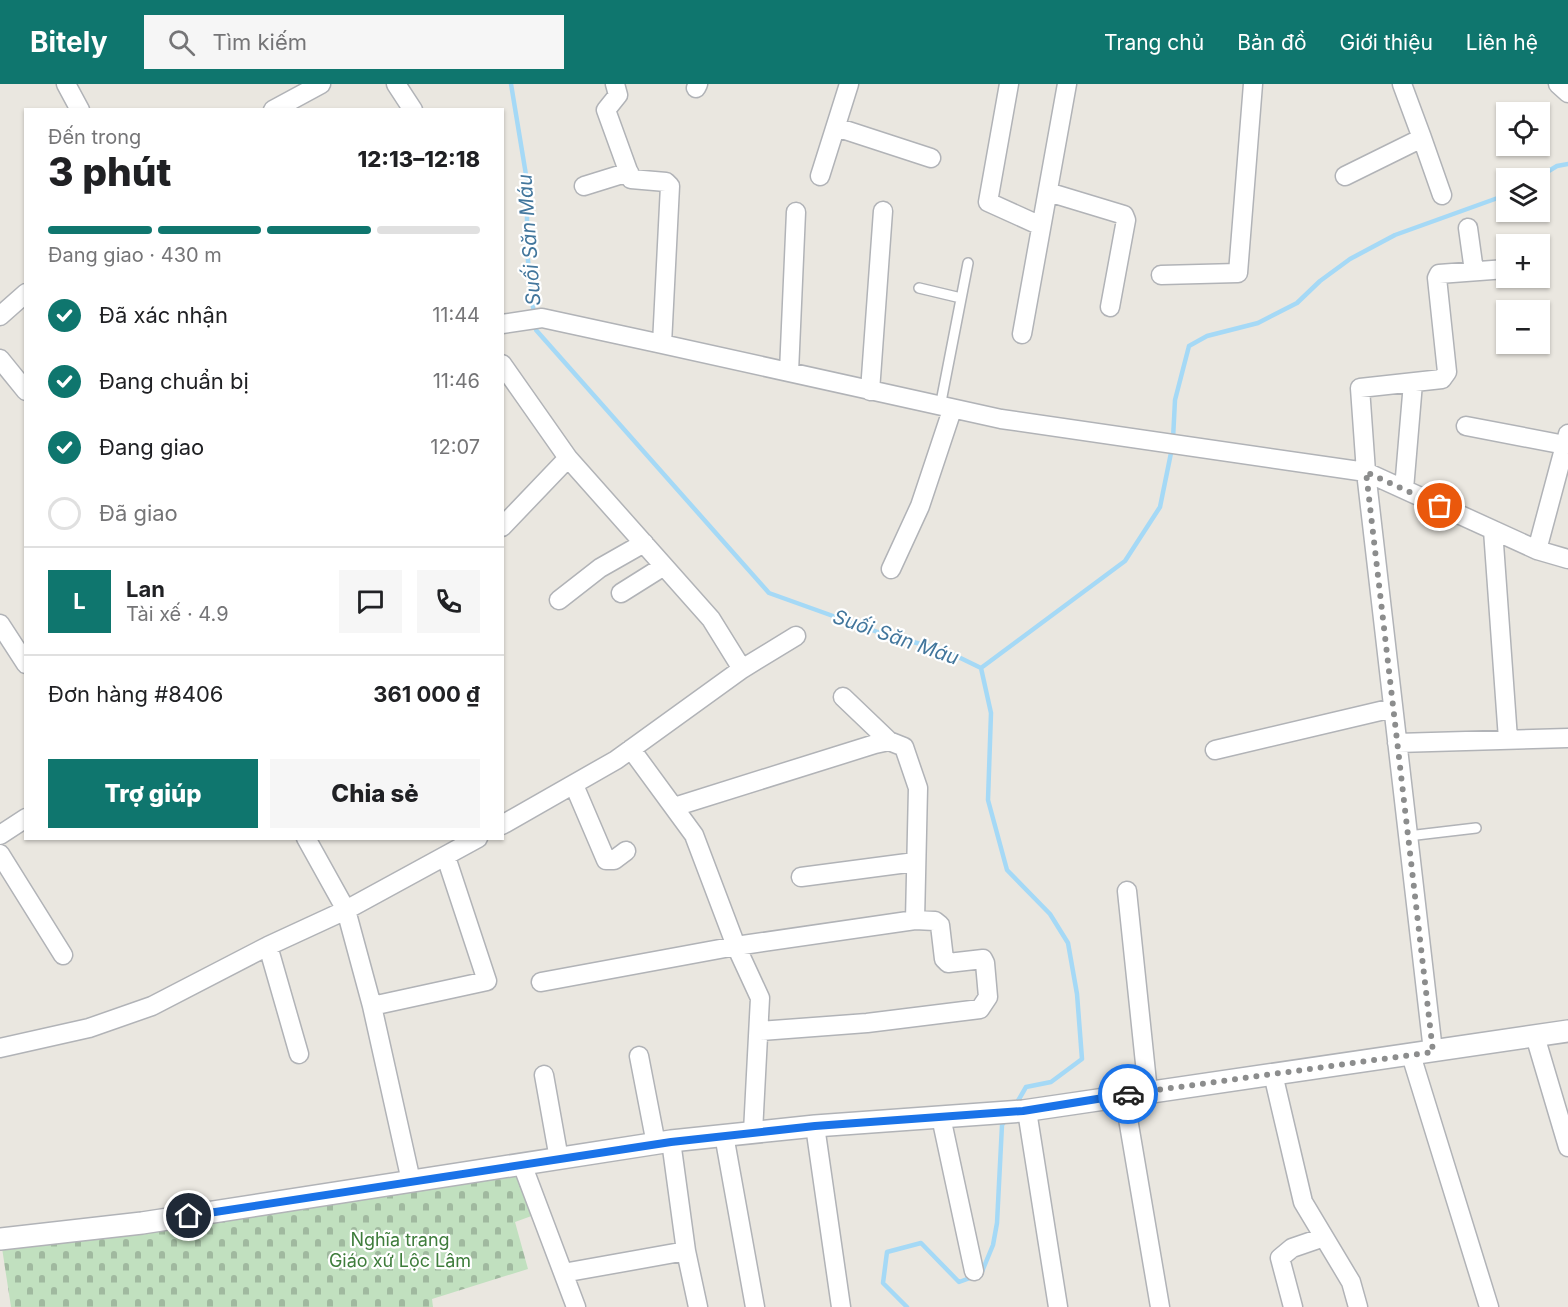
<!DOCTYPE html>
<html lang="vi">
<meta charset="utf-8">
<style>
:root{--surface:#fff;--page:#f6f6f6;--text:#202124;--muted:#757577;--line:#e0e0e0;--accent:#0f766e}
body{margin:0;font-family:Inter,sans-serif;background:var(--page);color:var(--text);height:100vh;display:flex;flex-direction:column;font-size:22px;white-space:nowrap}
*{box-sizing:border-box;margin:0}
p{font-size:20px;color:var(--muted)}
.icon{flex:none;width:33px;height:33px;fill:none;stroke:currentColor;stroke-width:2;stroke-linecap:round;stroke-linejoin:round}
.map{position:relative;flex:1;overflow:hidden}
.details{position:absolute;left:24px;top:24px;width:480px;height:732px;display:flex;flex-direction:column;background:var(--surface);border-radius:0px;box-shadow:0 2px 4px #0004}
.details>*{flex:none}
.controls{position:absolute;left:1496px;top:18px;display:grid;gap:12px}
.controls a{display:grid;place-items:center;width:54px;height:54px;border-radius:0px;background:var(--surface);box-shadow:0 2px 4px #0004;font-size:30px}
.pin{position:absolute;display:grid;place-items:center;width:51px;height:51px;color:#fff;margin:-26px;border:3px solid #fff;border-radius:50%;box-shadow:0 2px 6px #0007}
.courier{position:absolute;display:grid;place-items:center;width:60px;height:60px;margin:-30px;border:4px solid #1a73e8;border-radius:50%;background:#fff;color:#222;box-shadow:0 2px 8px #0007}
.overview em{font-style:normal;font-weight:800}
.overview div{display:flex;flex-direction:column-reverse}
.overview{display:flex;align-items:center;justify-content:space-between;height:102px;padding:0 24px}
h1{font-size:39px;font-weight:800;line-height:45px}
.bar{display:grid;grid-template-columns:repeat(4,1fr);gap:9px 6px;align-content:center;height:72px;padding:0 24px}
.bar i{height:8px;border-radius:4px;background:var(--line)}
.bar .active{background:var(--accent)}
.bar p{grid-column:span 4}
.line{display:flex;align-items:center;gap:15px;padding:0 24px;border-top:2px solid var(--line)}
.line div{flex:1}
.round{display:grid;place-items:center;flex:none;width:63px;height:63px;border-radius:0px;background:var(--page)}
ol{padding:0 24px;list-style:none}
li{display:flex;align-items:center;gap:18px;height:66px}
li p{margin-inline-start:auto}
li .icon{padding:6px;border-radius:50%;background:var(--accent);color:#fff;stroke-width:4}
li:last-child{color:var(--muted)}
li i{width:33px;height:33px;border:3px solid var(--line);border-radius:50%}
.button{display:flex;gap:12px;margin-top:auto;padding:12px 24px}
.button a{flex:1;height:69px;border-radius:0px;background:var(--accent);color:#fff;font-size:24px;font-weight:800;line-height:69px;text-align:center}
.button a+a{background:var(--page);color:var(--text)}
header{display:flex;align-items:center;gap:36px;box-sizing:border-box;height:84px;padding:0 30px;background:var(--accent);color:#fff}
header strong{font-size:28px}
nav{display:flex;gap:33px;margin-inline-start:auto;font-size:21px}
.search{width:420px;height:54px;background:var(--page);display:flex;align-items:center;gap:15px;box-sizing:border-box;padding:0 21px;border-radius:0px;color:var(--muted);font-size:22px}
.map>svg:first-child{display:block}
.cemetery{fill:url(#cemetery-stones)}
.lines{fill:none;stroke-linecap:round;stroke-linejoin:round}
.stream{stroke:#a5d9f6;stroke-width:4.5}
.service-casing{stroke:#b1b3b7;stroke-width:12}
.minor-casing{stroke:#b1b3b7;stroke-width:21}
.tertiary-casing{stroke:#b1b3b7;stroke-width:24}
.service{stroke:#fff;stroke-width:9}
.minor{stroke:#fff;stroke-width:18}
.tertiary{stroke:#fff;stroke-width:21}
.done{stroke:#8c8d8d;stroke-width:6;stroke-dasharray:0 10.8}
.route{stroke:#1a73e8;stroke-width:8}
.labels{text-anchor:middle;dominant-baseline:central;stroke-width:4.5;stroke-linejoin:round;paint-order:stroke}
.park-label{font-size:18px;fill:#3e7c3b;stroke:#fff}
.water-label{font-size:20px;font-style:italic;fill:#42769c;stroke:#fff}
</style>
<header>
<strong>Bitely</strong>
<div class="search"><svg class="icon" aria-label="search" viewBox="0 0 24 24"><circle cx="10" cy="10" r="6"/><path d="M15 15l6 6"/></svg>Tìm kiếm</div>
<nav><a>Trang chủ</a><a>Bản đồ</a><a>Giới thiệu</a><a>Liên hệ</a></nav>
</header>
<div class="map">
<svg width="1568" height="1223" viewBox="0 0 1568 1223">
<defs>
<pattern id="cemetery-stones" width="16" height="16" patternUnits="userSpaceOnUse" patternTransform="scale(1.5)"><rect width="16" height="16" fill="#c1e0bf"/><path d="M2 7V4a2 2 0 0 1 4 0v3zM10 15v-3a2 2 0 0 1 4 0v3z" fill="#a0b99f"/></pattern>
</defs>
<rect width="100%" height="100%" fill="#eae7e0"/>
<path class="cemetery" d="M519,1090L537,1130L515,1138L528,1185L432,1215L433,1223H11L2,1164Z"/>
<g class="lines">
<path class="stream" d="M511,0L527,97V167L534,232
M1537,94L1557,82L1568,80
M535,240L536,246L769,509L886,551L944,566L981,584L991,629L988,716L1007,786L1050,830L1068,859L1077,910L1082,975L1051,998L1026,1003L1015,1022
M1173,355L1175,316L1189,262L1207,252L1258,239L1297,219L1320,197L1350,175L1395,151L1506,111
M981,584L1125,477L1160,423L1172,364
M907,1223L883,1199L887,1168L921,1159L959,1198L981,1190L993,1161L997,1139L1002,1041L1007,1034"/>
<g class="service-casing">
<path id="service" d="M919,204L961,214
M940,323L968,179
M1408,752L1476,744"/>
</g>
<g class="minor-casing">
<path id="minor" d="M66,0L80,26
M396,0L413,26
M615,0L618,11L606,26L631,95L666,98L670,102L662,260L1001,335L1366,388L1537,466L1568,475
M1009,0L988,118L1041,142
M1558,0L1568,9
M696,4L698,0
M273,26L321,0
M836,43L931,74
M1422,54L1442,111
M820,92L849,0
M1345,92L1422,54L1402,0
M584,102L629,88
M1048,108L1124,131L1126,136L1110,223
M1468,144L1474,187
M1161,191L1238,189L1253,0
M0,232L26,209
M502,240L542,234L662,260
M1022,250L1067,0
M0,275L26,307
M502,280L568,374L711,535L742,585
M789,288L796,128
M870,307L883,127
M1466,342L1565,361
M1404,405L1413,299
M502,443L568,374
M1493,446L1508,655
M1537,466L1568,350
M891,485L920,422L952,326
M621,509L664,482
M559,516L600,484L644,459
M0,540L26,580
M843,613L889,657
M1397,659L1568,654
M631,665L694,751L736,862L760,914L753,1048
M1215,666L1393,624
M574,701L606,776H614L626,767
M674,723L875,660L889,657L904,663L918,704L915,836
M502,741L616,676L742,585L796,552
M0,751L26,734
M306,754L346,826L372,922L411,1097
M0,770L63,871
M801,793L915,778
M1127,807L1148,1008
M268,862L299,970
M541,898L736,862L915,836L935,837L940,841L944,875L948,879L983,875L985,879L988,913L980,925L867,939L760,947
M372,922L487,897L446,773
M1535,952L1568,1063
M0,964L89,944L152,922L268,862L346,826L478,754
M1433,967L1366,388L1360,304L1442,295L1447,288L1437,194L1439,190L1506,185
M1411,971L1489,1223
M639,972L656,1060
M1273,990L1303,1118L1351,1198L1358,1223
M544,991L559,1075
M1124,1011L1160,1223
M1027,1027L1058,1223
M941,1033L974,1187
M815,1042L841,1223
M724,1051L755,1223
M671,1057L686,1167L698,1223
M522,1080L576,1223
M563,1189L686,1167
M1293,1223L1280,1174L1292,1164L1324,1153"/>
</g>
<g class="tertiary-casing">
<path id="tertiary" d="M0,1155L142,1139L671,1057L815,1042L1023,1027L1568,947"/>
</g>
<use href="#service" class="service"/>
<use href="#minor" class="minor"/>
<use href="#tertiary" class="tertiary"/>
</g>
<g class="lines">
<path class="done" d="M1128,1010L1433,968L1366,388L1440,422"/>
<path class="route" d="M189,1132L671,1058L815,1042L1023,1027L1128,1010"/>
</g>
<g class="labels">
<g class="park-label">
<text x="400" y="1155">Nghĩa trang<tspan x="400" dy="21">Giáo xứ Lộc Lâm</tspan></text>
</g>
<g class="water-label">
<text transform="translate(529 156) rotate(-94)">Suối Săn Máu</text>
<text transform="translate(896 553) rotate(19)">Suối Săn Máu</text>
</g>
</g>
</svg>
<div class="controls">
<a><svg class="icon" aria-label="locate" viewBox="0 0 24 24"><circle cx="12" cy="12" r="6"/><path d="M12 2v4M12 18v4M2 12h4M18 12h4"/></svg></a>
<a><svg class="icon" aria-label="layers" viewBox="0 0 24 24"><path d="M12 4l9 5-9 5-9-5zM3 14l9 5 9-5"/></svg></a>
<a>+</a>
<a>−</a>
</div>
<div class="pin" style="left:1440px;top:422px;background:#ea580c"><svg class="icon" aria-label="bag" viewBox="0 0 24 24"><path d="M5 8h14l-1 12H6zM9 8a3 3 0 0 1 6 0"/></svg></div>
<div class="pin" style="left:189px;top:1132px;background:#1f2937"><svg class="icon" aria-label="home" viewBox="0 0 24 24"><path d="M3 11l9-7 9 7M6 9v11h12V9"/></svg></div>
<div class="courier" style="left:1128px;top:1010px"><svg class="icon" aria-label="car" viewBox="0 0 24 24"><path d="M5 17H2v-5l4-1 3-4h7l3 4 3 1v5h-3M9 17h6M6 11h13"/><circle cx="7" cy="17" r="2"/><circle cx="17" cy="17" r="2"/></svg></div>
<section class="details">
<div class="overview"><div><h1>3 phút</h1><p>Đến trong</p></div><em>12:13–12:18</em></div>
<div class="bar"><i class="active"></i><i class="active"></i><i class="active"></i><i></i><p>Đang giao · 430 m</p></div>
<ol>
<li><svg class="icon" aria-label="check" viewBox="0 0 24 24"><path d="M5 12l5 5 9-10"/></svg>Đã xác nhận<p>11:44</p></li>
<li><svg class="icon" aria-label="check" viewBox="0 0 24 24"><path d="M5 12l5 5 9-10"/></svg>Đang chuẩn bị<p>11:46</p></li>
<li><svg class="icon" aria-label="check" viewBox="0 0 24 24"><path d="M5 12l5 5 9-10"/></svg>Đang giao<p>12:07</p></li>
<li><i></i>Đã giao</li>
</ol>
<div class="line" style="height:108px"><b class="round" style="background:var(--accent);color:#fff">L</b><div><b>Lan</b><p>Tài xế · 4.9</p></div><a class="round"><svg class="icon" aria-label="chat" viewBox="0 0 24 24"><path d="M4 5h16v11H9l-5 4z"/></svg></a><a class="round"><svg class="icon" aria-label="phone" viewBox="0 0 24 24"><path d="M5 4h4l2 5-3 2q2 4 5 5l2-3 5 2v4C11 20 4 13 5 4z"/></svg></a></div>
<div class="line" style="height:78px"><div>Đơn hàng #8406</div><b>361 000 ₫</b></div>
<div class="button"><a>Trợ giúp</a><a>Chia sẻ</a></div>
</section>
</div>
